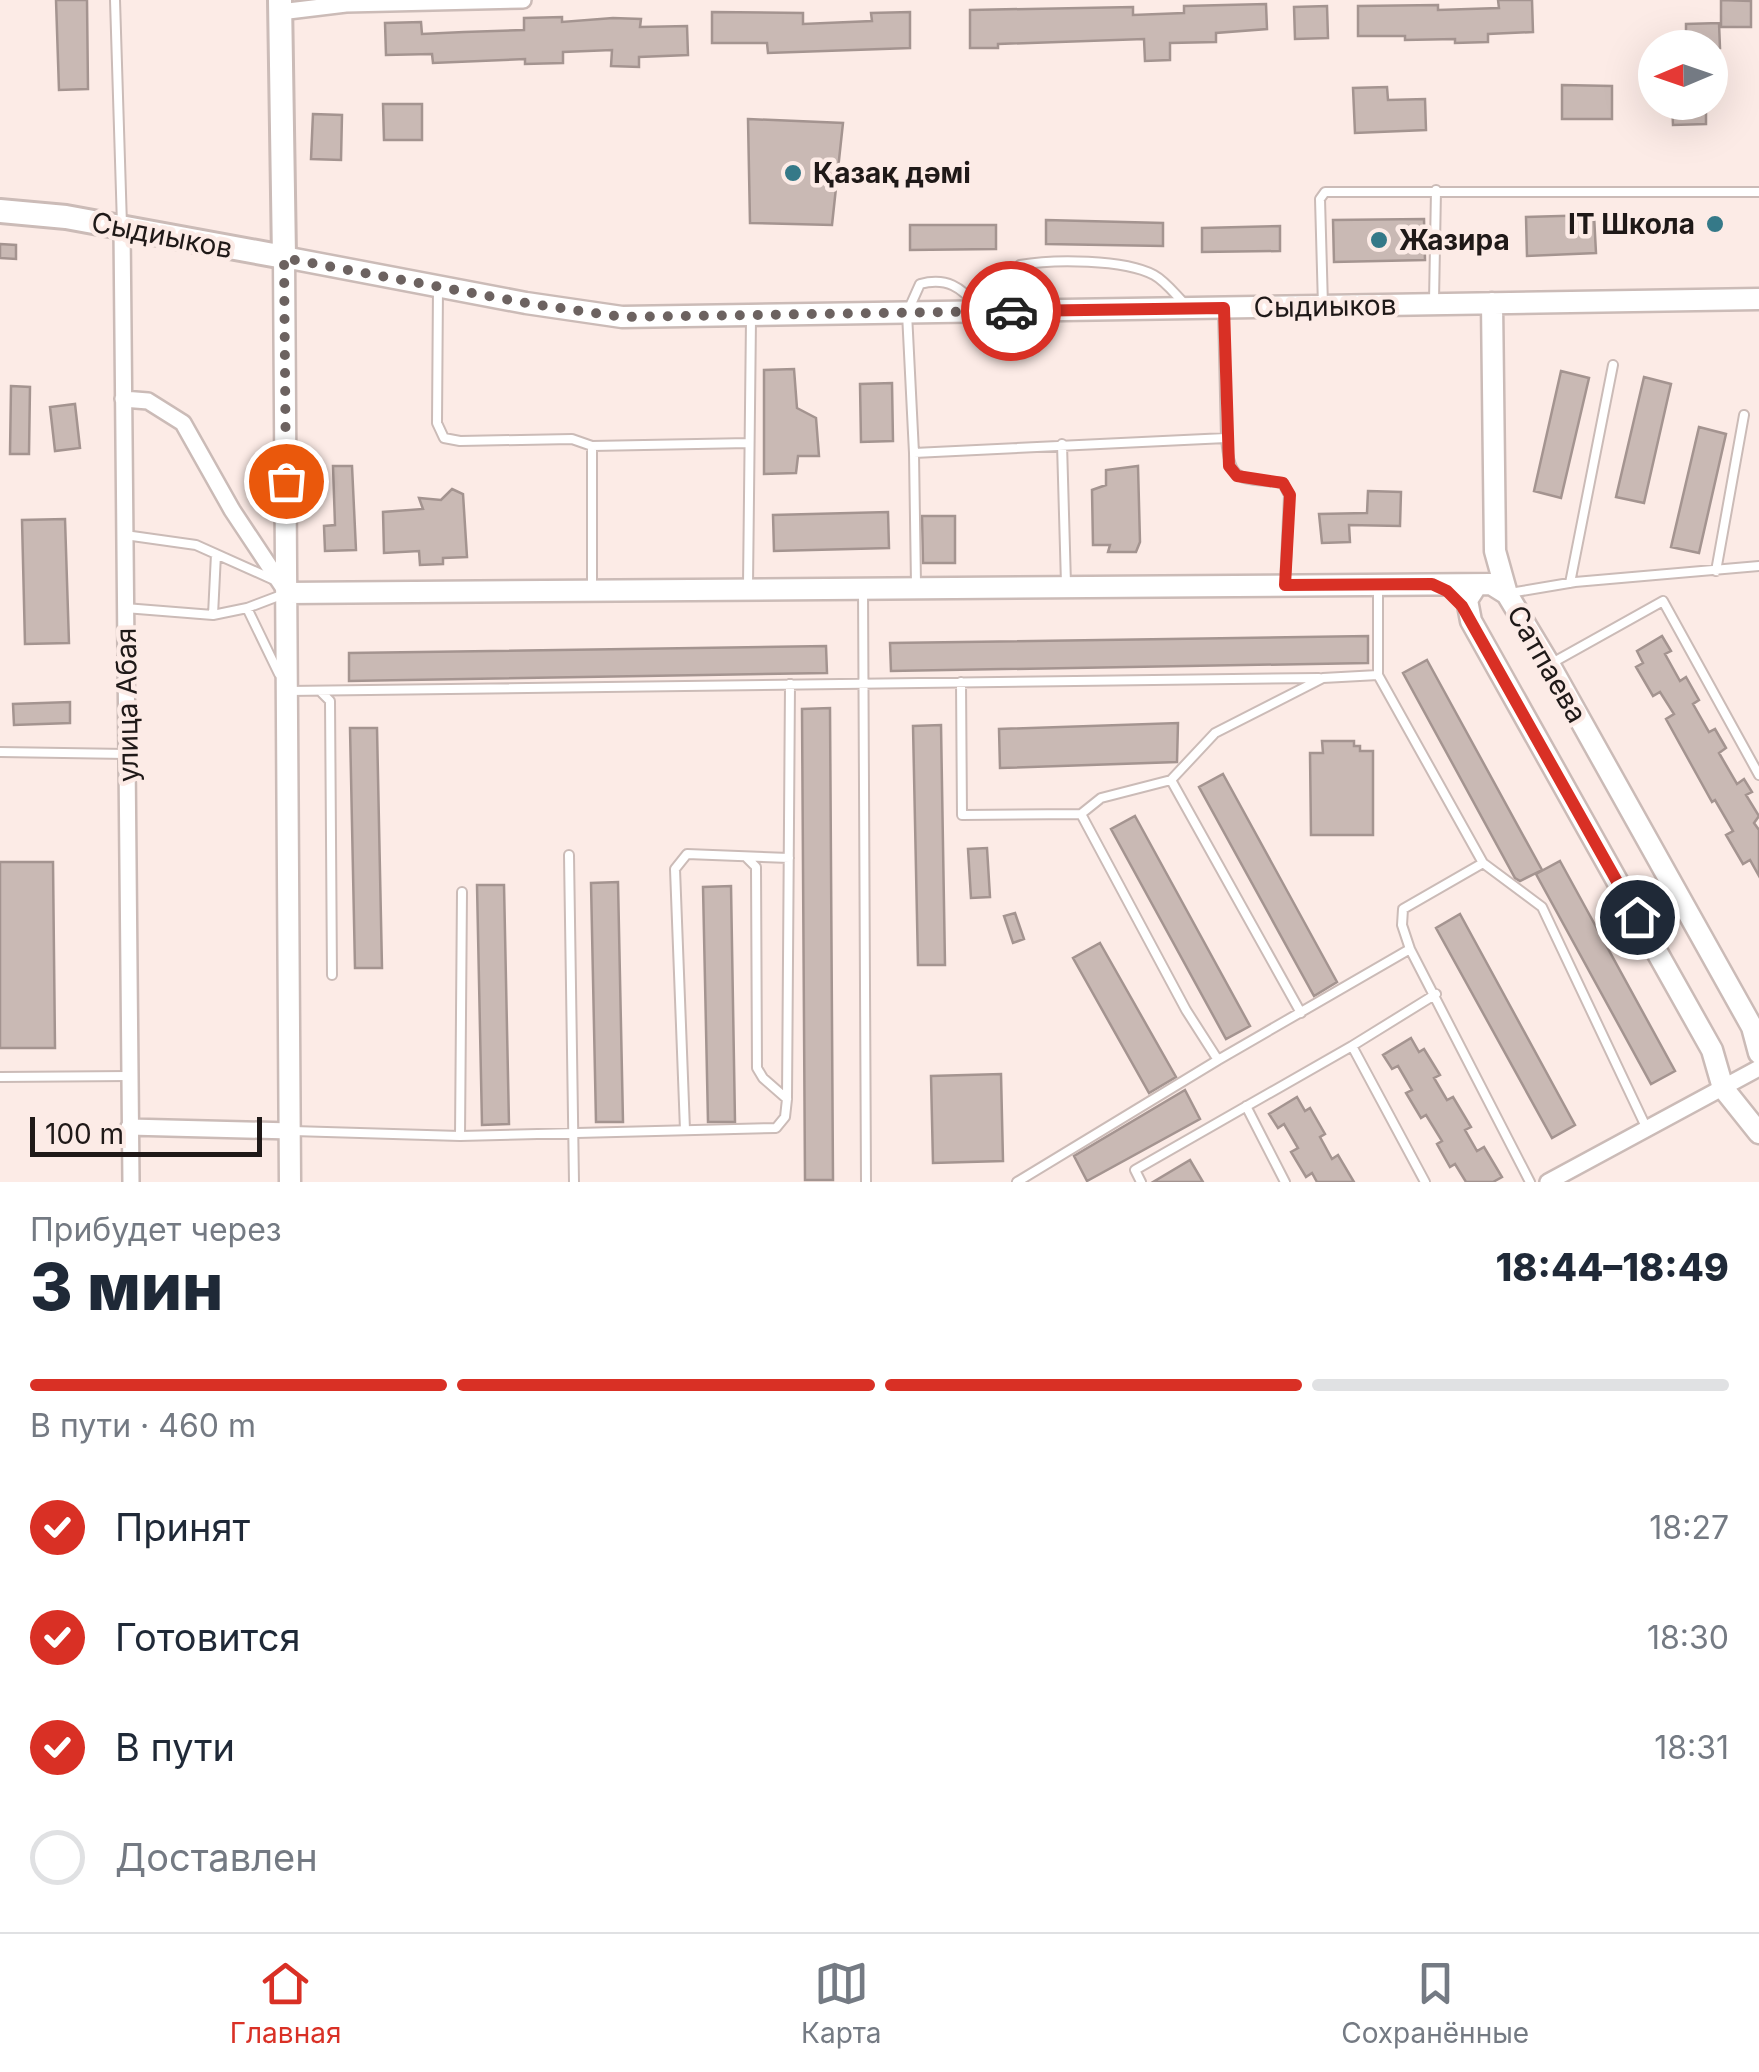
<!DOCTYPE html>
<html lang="ru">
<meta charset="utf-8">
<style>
:root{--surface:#fff;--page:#f6f6f7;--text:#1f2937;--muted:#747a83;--line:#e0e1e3;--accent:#d93025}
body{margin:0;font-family:Inter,sans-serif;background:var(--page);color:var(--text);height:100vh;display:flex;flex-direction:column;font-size:38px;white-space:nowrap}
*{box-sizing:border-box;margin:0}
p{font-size:32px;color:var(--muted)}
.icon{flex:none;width:55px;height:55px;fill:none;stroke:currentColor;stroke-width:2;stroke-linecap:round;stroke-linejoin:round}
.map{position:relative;height:1182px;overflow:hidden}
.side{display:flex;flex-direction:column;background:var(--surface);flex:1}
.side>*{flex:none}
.needle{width:65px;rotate:268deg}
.controls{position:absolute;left:1638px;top:30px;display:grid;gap:20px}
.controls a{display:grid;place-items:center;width:90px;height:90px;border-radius:50%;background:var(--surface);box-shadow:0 10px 40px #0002;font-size:50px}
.scale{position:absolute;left:30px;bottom:25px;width:232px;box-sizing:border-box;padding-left:10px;border:5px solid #1f1918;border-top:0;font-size:28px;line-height:35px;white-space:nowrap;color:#1f1918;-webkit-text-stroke:8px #fcebe6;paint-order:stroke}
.pin{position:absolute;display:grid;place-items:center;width:85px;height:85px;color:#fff;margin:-42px;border:5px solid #fff;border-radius:50%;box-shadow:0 2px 10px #0007}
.courier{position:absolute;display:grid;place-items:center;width:100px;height:100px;margin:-50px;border:8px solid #d93025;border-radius:50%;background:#fff;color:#222;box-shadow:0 2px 12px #0007}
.overview em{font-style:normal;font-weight:800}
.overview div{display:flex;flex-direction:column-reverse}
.overview{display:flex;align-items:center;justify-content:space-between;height:170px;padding:0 30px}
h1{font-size:65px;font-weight:800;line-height:75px}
.bar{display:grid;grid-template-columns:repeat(4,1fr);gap:15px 10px;align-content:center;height:120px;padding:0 30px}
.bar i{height:12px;border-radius:8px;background:var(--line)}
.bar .active{background:var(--accent)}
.bar p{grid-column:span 4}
ol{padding:0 30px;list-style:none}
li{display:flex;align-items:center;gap:30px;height:110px}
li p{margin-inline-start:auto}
li .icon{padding:10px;border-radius:50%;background:var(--accent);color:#fff;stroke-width:4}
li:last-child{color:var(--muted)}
li i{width:55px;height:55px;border:5px solid var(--line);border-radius:50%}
.dock{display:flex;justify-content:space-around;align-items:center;height:140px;border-top:2px solid var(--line);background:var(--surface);font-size:28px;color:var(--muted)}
.dock a{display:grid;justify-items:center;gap:5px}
.dock .active{color:var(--accent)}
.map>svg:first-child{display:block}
.building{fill:#c9b9b4;stroke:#a49490;stroke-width:2.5}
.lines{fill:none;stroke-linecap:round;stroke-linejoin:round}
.service-casing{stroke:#cbbbb7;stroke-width:12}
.minor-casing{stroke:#cbbbb7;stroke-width:20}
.tertiary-casing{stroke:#cbbbb7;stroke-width:25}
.secondary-casing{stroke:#cbbbb7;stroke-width:28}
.service{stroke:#fff;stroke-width:8}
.minor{stroke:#fff;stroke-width:15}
.tertiary{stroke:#fff;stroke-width:20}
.secondary{stroke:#fff;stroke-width:22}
.done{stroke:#6c6260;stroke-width:10;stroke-dasharray:0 18}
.route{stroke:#d93025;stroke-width:12}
.poi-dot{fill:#357988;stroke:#fcebe6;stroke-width:4}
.labels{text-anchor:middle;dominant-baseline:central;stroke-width:9;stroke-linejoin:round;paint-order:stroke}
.poi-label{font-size:28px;font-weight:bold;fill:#1f1918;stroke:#fcebe6;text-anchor:start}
.street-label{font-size:28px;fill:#1f1918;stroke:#fcebe6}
</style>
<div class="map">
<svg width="1759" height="1182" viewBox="0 0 1759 1182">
<rect width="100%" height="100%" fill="#fcebe6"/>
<path class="building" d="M56,0H87L88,89L59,90Z
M1498,0H1532L1533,32L1488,34V42L1455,43V39L1405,40V36H1358V6L1438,5V10L1499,8Z
M1721,0L1751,1V27H1721Z
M1266,4L1267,29L1216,33V42L1170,43V60L1145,61L1144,39L998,44V48H970V10L1133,7V15L1184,13V6Z
M1327,6L1328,38L1295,39L1294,7Z
M712,12L803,13V24L872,21L871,13L910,12V48L768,53L767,43H712Z
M562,17V22L613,18L641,19L640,27L687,26L688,55L639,57V67L611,66L612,50L563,52V63L525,64V59L433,63L432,54L386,55L385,23L421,22L422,34L464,32L524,30V18Z
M1719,23L1720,48H1686V24Z
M1562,85L1612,86V119H1562Z
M1387,87L1388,100L1425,99L1426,130L1355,133L1353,88Z
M1672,102H1706V124L1673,125Z
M383,104H422V140H384Z
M313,114L342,115L341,160L311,159Z
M748,119L843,123L832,225L750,223Z
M1594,215L1596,253L1527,256L1526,217Z
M1424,219L1425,260L1334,262L1333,220Z
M1046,220L1163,223V246L1046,244Z
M910,225H996V249L910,250Z
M1280,226V251L1202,252V228Z
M0,244L16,245V259L0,258Z
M794,369L797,408L816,418L819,456H798L796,473L764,474V370Z
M1561,371L1589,378L1561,498L1534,491Z
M1644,377L1671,384L1644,503L1616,497Z
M892,383L893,441L861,442L860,384Z
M11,386L30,387L29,454H10Z
M75,404L80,448L55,451L50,407Z
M1699,427L1726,434L1699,553L1671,547Z
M333,466H352L356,550L325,551L324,526L335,525Z
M1138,466L1140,542L1136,552H1108L1110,545H1093L1092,490L1106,485V470Z
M452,489L463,494L467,557L443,558V564L420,565L419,551L384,553L383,512L423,509L419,498L441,500Z
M1368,491L1401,492L1400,526L1349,525L1350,542L1322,543L1319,514L1367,513Z
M888,512L889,548L774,551L773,515Z
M922,516H955V563H923Z
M65,519L69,643L25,644L22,520Z
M1368,636V663L891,671L890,643Z
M1662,636L1671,651L1665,654L1680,681L1686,677L1699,700L1693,704L1709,732L1715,729L1726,748L1719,753L1737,784L1744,779L1752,792L1746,795L1759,816L1754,823L1759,830V876L1750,860L1743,864L1726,835L1733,831L1715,800L1712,802L1666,719L1674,714L1660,692L1653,696L1636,667L1643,663L1637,651Z
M826,646L827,673L349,681V653Z
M1427,660L1542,870L1520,881L1515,878L1403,673Z
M70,702V723L14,725L13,704Z
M830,708L833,1180H805L802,709Z
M1178,723L1177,762L1000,768L999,729Z
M941,725L945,965H918L913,726Z
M350,728H377L382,968H355Z
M1322,741H1354V746H1360V751H1373V835H1311L1310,753H1323Z
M1223,774L1337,982L1314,996L1199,787Z
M1135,816L1250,1026L1226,1039L1111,829Z
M987,848L990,897L971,898L968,849Z
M1560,861L1675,1071L1651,1084L1536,874Z
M0,862H53L55,1048H0Z
M618,882L623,1122H596L591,883Z
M477,885H504L509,1124L482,1125Z
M731,886L735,1122H708L703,887Z
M1015,913L1024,939L1013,943L1004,916Z
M1460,914L1575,1125L1552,1138L1436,928Z
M1100,943L1176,1077L1149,1093L1073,958Z
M1411,1038L1419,1052L1424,1049L1440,1075L1434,1078L1447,1100L1453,1097L1471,1127L1465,1130L1477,1151L1484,1147L1502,1177L1493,1182H1466L1455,1164L1450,1167L1437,1144L1442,1141L1426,1115L1421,1118L1406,1093L1412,1090L1398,1066L1392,1069L1383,1055Z
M1001,1074L1003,1161L933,1163L931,1076Z
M1185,1090L1200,1119L1087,1181L1074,1156Z
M1297,1097L1305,1111L1310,1108L1325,1134L1320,1137L1332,1159L1338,1155L1354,1182H1317L1312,1173L1306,1177L1291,1152L1298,1148L1284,1124L1278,1128L1269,1114Z
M1190,1160L1203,1182H1153Z"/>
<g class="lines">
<g class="service-casing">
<path id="service" d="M115,0L122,225
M438,287L437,423L444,438L460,441L572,439L592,446L749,443
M1434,301L1436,190
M1323,306L1320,199L1325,192H1759
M1003,307L1020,265C1053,259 1124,259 1154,275C1165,281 1175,294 1183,302
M1226,438C1230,486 1241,477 1283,483L1289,495L1285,585
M1062,444L1066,584
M914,453L907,313L920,284C947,277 961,287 978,307
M125,535L196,545L272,579
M1716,571L1744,415
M1570,583L1613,365
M916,584L914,453L1226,438L1223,311
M748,585L751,319
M592,587V446
M863,589L866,1182
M1510,593L1575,582L1759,566
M125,608L213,615L247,608L279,674
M247,608L284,594
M213,615L216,554
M1552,663L1663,601L1759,775
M1378,675L1323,678L1215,733L1171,780L1101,798L1081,814L1186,1010L1218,1060L1410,949L1402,925L1403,909L1483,863L1378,675V586
M961,682L962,815L1081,814
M288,691L1319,678
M321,692L330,701L332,975
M0,752L127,754
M1171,780L1301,1013
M569,855L574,1182
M747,858L756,867L757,1068L763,1078L787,1099
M1483,863L1542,907L1647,1129
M1410,949L1530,1182
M0,1077L130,1076
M1246,1106L1285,1182
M685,1130L675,869L687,854L789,858
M293,1131L460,1136L776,1128L785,1117L787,1099L790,684
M460,1136L462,892
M1017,1182L1218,1060
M1141,1182L1135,1170L1352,1046
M1425,1182L1352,1046L1436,994"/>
</g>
<g class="minor-casing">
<path id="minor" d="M280,12L346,4L523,0
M122,227L131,1182
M123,399L148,401L183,423L232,510L287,593
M129,1127L291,1131
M1548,1182L1759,1068"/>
</g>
<g class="tertiary-casing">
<path id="tertiary" d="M1492,303L1495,551L1507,594
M1476,586L1467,600L1471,621L1712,1050L1723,1088L1759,1133
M287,593L1491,584L1507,594L1549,664L1752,1027L1759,1053
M290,1182L284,257L526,303L622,317L1759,299"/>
</g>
<g class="secondary-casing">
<path id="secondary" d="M0,211L66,217L284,257L280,0"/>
</g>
<use href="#service" class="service"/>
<use href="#minor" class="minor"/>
<use href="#tertiary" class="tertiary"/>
<use href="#secondary" class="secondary"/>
</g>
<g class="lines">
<path class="done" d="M286,481L284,258L526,303L622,317L1011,311"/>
<path class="route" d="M1011,311L1224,308L1229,466L1237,476L1283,483L1290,495L1285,585L1432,584L1447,591L1462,606L1637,917"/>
</g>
<g class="poi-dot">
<circle cx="793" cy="173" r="10"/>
<circle cx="1715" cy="224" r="10"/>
<circle cx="1379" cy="240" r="10"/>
</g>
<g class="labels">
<g class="poi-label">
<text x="813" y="173">Қазақ дәмі</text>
<text x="1695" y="224" text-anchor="end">IT Школа</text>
<text x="1399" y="240">Жазира</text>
</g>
<g class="street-label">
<text transform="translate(162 235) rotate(11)">Сыдиыков</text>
<text transform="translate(1325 306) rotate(-1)">Сыдиыков</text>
<text transform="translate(1547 664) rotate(60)">Сатпаева</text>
<text transform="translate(127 705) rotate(-91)">улица Абая</text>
</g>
</g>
</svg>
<div class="controls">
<a><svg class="needle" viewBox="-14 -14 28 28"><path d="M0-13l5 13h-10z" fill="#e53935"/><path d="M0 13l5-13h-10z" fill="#747a83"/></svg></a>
</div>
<div class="scale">100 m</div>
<div class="pin" style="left:286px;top:481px;background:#ea580c"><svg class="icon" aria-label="bag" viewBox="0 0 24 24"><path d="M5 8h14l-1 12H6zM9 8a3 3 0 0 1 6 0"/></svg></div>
<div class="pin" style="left:1637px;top:917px;background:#1f2937"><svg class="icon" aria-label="home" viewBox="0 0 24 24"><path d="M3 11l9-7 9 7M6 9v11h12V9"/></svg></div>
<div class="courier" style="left:1011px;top:311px"><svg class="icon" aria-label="car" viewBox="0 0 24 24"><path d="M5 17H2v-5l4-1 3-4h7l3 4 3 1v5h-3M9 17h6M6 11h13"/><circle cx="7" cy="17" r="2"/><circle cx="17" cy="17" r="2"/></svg></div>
</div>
<section class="side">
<div class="overview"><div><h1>3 мин</h1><p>Прибудет через</p></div><em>18:44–18:49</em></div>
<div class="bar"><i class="active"></i><i class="active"></i><i class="active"></i><i></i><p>В пути · 460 m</p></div>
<ol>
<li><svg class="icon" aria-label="check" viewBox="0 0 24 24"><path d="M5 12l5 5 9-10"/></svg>Принят<p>18:27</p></li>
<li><svg class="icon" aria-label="check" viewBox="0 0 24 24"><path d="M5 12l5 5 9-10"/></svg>Готовится<p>18:30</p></li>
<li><svg class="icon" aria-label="check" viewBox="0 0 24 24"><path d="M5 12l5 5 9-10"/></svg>В пути<p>18:31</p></li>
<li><i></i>Доставлен</li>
</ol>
</section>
<nav class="dock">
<a class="active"><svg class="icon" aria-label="home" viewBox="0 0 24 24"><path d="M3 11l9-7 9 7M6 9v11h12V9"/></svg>Главная</a>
<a><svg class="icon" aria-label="map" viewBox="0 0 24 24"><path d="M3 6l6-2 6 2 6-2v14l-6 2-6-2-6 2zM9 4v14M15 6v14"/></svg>Карта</a>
<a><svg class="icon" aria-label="saved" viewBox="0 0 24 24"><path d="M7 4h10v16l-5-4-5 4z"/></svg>Сохранённые</a>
</nav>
